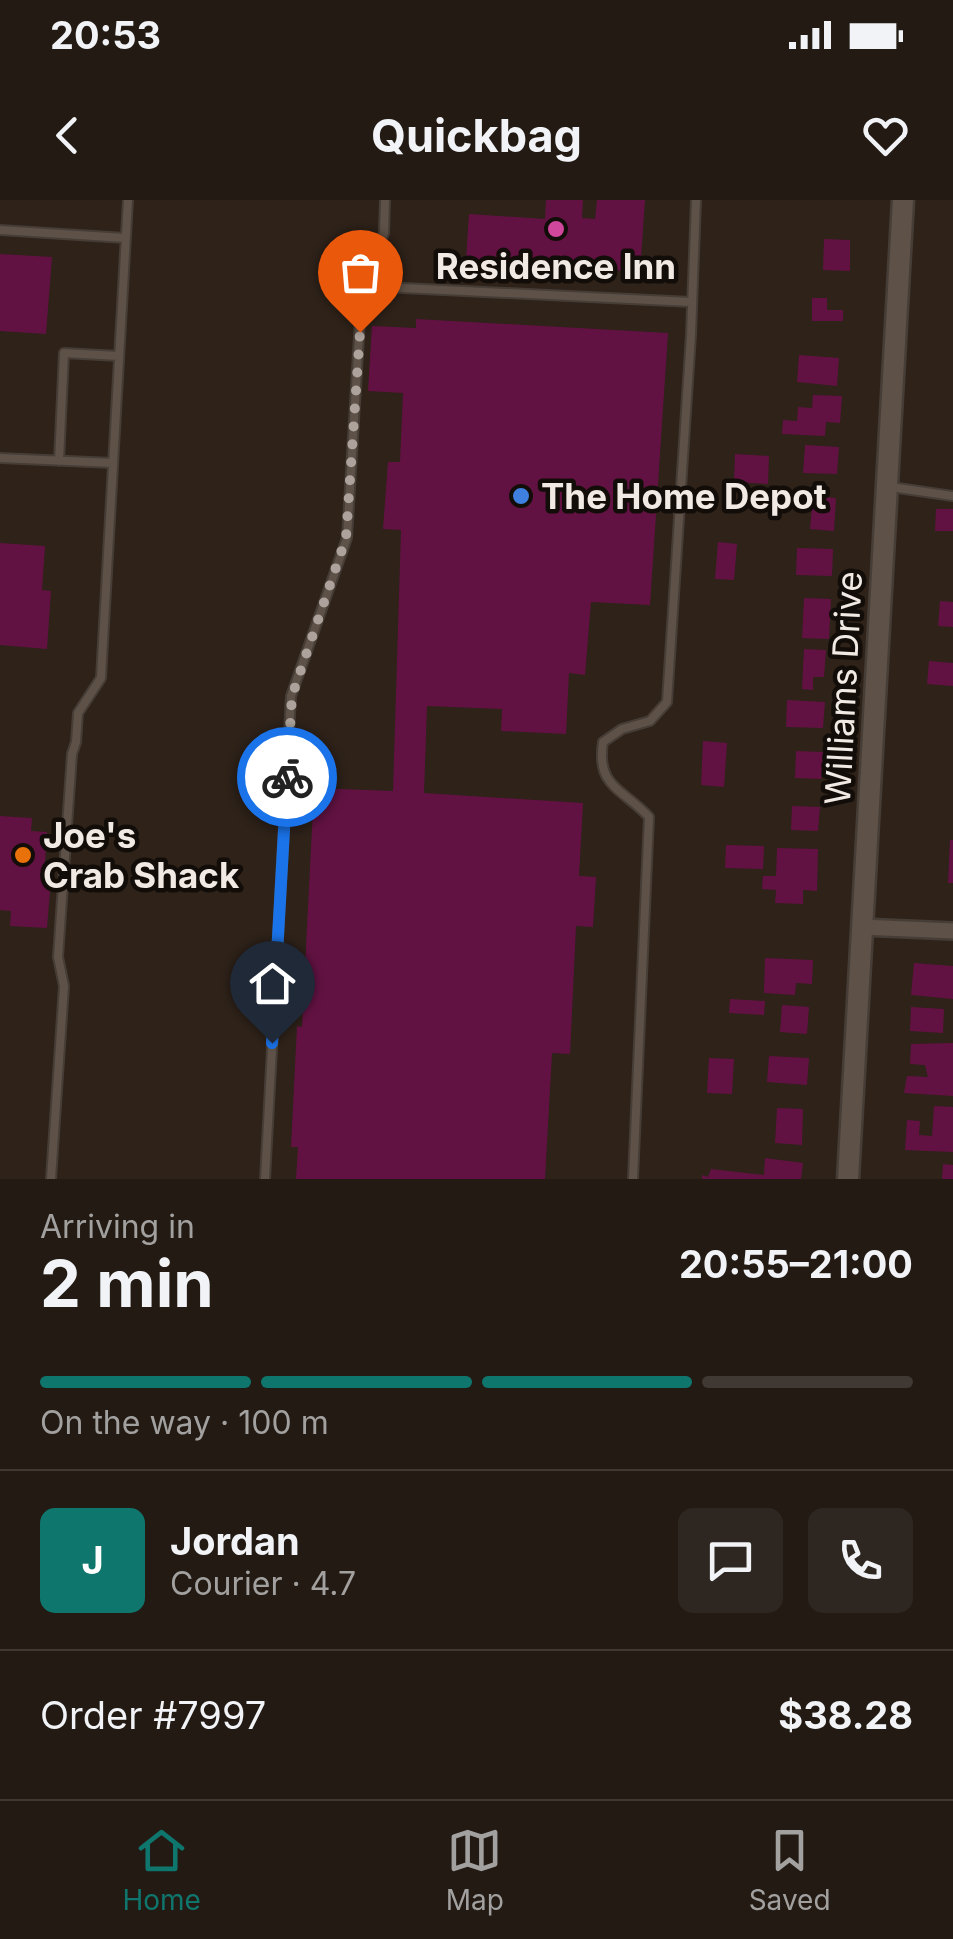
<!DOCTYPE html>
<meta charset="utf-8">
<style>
:root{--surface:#221a13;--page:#2e2721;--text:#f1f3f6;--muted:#a2a1a0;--line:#3f3833;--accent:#0f766e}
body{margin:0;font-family:Inter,sans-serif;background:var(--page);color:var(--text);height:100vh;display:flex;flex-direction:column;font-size:38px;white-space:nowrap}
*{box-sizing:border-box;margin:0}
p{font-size:32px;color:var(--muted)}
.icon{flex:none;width:55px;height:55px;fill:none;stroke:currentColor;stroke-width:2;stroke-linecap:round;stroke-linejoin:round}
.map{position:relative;height:979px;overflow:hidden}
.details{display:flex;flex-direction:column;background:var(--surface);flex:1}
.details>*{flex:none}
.pin{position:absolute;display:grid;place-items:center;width:85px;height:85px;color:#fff;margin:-102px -42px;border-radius:50% 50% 50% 0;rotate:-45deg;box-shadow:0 0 10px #0007}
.pin .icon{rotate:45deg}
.courier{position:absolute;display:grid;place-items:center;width:100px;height:100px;margin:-50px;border:8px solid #1a73e8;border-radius:50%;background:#fff;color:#222;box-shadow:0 2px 12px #0007}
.summary em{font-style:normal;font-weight:700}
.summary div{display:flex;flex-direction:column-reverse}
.summary{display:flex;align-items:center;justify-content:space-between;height:170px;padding:0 40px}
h1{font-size:65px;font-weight:700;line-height:75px}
.bar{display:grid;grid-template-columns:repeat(4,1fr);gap:15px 10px;align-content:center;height:120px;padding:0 40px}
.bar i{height:12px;border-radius:8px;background:var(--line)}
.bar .current{background:var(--accent)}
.bar p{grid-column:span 4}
.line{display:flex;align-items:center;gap:25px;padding:0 40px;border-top:2px solid var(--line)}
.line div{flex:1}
.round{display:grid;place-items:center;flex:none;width:105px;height:105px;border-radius:15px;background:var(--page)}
.status{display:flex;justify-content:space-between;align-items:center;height:70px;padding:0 50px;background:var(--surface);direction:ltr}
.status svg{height:28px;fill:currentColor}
header{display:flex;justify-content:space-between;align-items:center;height:130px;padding:0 40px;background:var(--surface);font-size:45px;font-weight:700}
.tab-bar{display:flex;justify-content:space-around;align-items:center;height:140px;border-top:2px solid var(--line);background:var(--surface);font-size:28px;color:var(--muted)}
.tab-bar a{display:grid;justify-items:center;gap:5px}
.tab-bar .current{color:var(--accent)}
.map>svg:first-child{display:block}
.building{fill:#621242}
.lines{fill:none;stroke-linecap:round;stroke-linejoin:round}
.service-casing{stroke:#463d36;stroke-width:12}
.minor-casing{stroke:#463d36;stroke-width:20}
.tertiary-casing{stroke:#463d36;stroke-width:25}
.service{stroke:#5e5147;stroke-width:8}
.minor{stroke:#5e5147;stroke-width:15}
.tertiary{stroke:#5e5147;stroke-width:20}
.done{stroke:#ada39c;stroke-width:10;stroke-dasharray:0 18}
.route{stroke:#1a73e8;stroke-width:12}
.hotel-dot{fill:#d1479c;stroke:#120d09;stroke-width:4}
.shop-dot{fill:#3f7fe0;stroke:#120d09;stroke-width:4}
.food-dot{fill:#e8710a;stroke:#120d09;stroke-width:4}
.labels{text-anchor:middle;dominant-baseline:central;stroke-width:9;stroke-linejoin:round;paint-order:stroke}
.poi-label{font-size:35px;font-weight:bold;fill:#f1e9e3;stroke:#120d09;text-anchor:start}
.street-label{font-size:35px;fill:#f1e9e3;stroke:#120d09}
</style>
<div class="status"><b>20:53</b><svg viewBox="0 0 49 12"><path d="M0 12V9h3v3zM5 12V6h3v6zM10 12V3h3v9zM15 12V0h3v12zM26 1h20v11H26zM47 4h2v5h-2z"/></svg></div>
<header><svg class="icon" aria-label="back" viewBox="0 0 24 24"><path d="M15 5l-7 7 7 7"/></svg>Quickbag<svg class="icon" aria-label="heart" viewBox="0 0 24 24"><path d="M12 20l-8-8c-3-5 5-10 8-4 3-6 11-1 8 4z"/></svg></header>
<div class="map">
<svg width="953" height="979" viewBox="0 0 953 979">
<rect width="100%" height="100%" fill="#2e2219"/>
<path class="building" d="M546,0H583L582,18L595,19L597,0H645L640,72L466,60L469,14L545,19Z
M824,39L850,40V71L823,70Z
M0,54L52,57L46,134L0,131Z
M812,98H827V110H843V121H812Z
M416,119L668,133L650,405L591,402L585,475L569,473L566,534L501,531L502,509L427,506L424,593L583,603L579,676L596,677L593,727L576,726L570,854L552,853L545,979H296L298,947H291L297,826L302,827L314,588L393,591L401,330L383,329L388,262H400L403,193L368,191L372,126L416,128Z
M799,155L839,158L837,186L797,182Z
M813,195L842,196L840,223L826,222L825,236L782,234L783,220L797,221L798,207L812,208Z
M805,245L839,247L837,274L803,273Z
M735,254L769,256L768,284L734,282Z
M813,296L836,298L834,331L810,329Z
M936,309H953V331H935Z
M718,342L737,344L734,380L715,379Z
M0,343L45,346L42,390L51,391L47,449L0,445Z
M797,348L833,349L832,376L796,375Z
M804,398L831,399L829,439L802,438Z
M940,401L953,402V427L938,426Z
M804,449L826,450L824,477H813V490L802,489Z
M929,461L953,463V486L927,484Z
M787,500L825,502L823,528L786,527Z
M703,541L727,543L724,587L701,585Z
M796,551L823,552L821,579L795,578Z
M792,606L820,607L818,631L791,630Z
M0,616L32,618L31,631L47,632L44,678L51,679L47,728L10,726L11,711L0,710Z
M950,640H953V683H948Z
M726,645L764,646L763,669L725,668Z
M777,648L818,649L817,691L803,690V704L775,703L776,690L762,689L763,676H776Z
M765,758L813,760L812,784L796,783L795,795L764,793Z
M914,763L953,766V799L911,795Z
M730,799L765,801L764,815L729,813Z
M782,805L809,807L807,834L780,832Z
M911,807L944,809L943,833L910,831Z
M953,843V896L904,893L907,876L928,877L925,865L910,864L911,844Z
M769,856L809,858L807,885L767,882Z
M709,858L734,859L732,894L707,893Z
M934,906L953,907V952L905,950L907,920L920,921L919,935L932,936Z
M777,908L803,909L802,945L775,943Z
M765,958L803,963L801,979H702V975L708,977L711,969L764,975Z
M943,964L953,965V979H942Z"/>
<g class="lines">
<g class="service-casing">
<path id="service" d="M0,30L125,38
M362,86L691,102
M0,258L113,263
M59,261L64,153L119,156
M891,287L953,296
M51,979L64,786L58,757L72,554L76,542L78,513L101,478L128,0
M265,979L291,496L347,338L362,86L384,33L385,0
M633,979L649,617C622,588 596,587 603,542L622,529L650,521L667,502L691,135L696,0"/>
</g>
<g class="minor-casing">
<path id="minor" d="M861,727L953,731"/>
</g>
<g class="tertiary-casing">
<path id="tertiary" d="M848,979L903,0"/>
</g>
<use href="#service" class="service"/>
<use href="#minor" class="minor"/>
<use href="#tertiary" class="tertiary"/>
</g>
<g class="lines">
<path class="done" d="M287,577L292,496L346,338L360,132"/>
<path class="route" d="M272,843L287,577"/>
</g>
<circle class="hotel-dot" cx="556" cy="29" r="10"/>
<circle class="shop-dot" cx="521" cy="296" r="10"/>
<circle class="food-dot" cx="23" cy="655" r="10"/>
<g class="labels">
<g class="poi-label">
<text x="556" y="66" text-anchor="middle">Residence Inn</text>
<text x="541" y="296">The Home Depot</text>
<text x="43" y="635">Joe's<tspan x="43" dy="40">Crab Shack</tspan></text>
</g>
<g class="street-label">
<text transform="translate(843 488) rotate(-87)">Williams Drive</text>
</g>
</g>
</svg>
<div class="pin" style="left:360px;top:132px;background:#ea580c"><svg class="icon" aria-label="bag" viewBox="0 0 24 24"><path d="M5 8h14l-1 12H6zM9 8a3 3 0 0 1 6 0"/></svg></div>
<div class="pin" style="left:272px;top:843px;background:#1f2937"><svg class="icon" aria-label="home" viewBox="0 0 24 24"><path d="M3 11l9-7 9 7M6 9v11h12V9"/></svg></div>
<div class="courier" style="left:287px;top:577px"><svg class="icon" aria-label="bike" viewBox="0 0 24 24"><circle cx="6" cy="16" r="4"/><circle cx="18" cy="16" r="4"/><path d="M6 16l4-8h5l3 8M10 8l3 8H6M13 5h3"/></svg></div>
</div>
<section class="details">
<div class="summary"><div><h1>2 min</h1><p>Arriving in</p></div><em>20:55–21:00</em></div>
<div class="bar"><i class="current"></i><i class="current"></i><i class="current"></i><i></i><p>On the way · 100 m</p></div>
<div class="line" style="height:180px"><b class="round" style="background:var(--accent);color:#fff">J</b><div><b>Jordan</b><p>Courier · 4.7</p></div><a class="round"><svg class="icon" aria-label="chat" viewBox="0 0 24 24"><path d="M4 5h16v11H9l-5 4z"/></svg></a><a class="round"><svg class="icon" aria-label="phone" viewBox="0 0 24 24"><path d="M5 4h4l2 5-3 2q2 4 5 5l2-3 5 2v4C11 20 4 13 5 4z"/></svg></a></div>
<div class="line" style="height:130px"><div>Order #7997</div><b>$38.28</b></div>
</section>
<nav class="tab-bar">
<a class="current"><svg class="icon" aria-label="home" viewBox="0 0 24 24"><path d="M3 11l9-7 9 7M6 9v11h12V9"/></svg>Home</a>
<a><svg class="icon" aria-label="map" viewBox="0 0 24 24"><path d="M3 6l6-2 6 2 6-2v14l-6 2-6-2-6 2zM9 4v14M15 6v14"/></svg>Map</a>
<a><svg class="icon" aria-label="saved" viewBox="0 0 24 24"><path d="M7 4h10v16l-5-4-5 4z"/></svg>Saved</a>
</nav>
